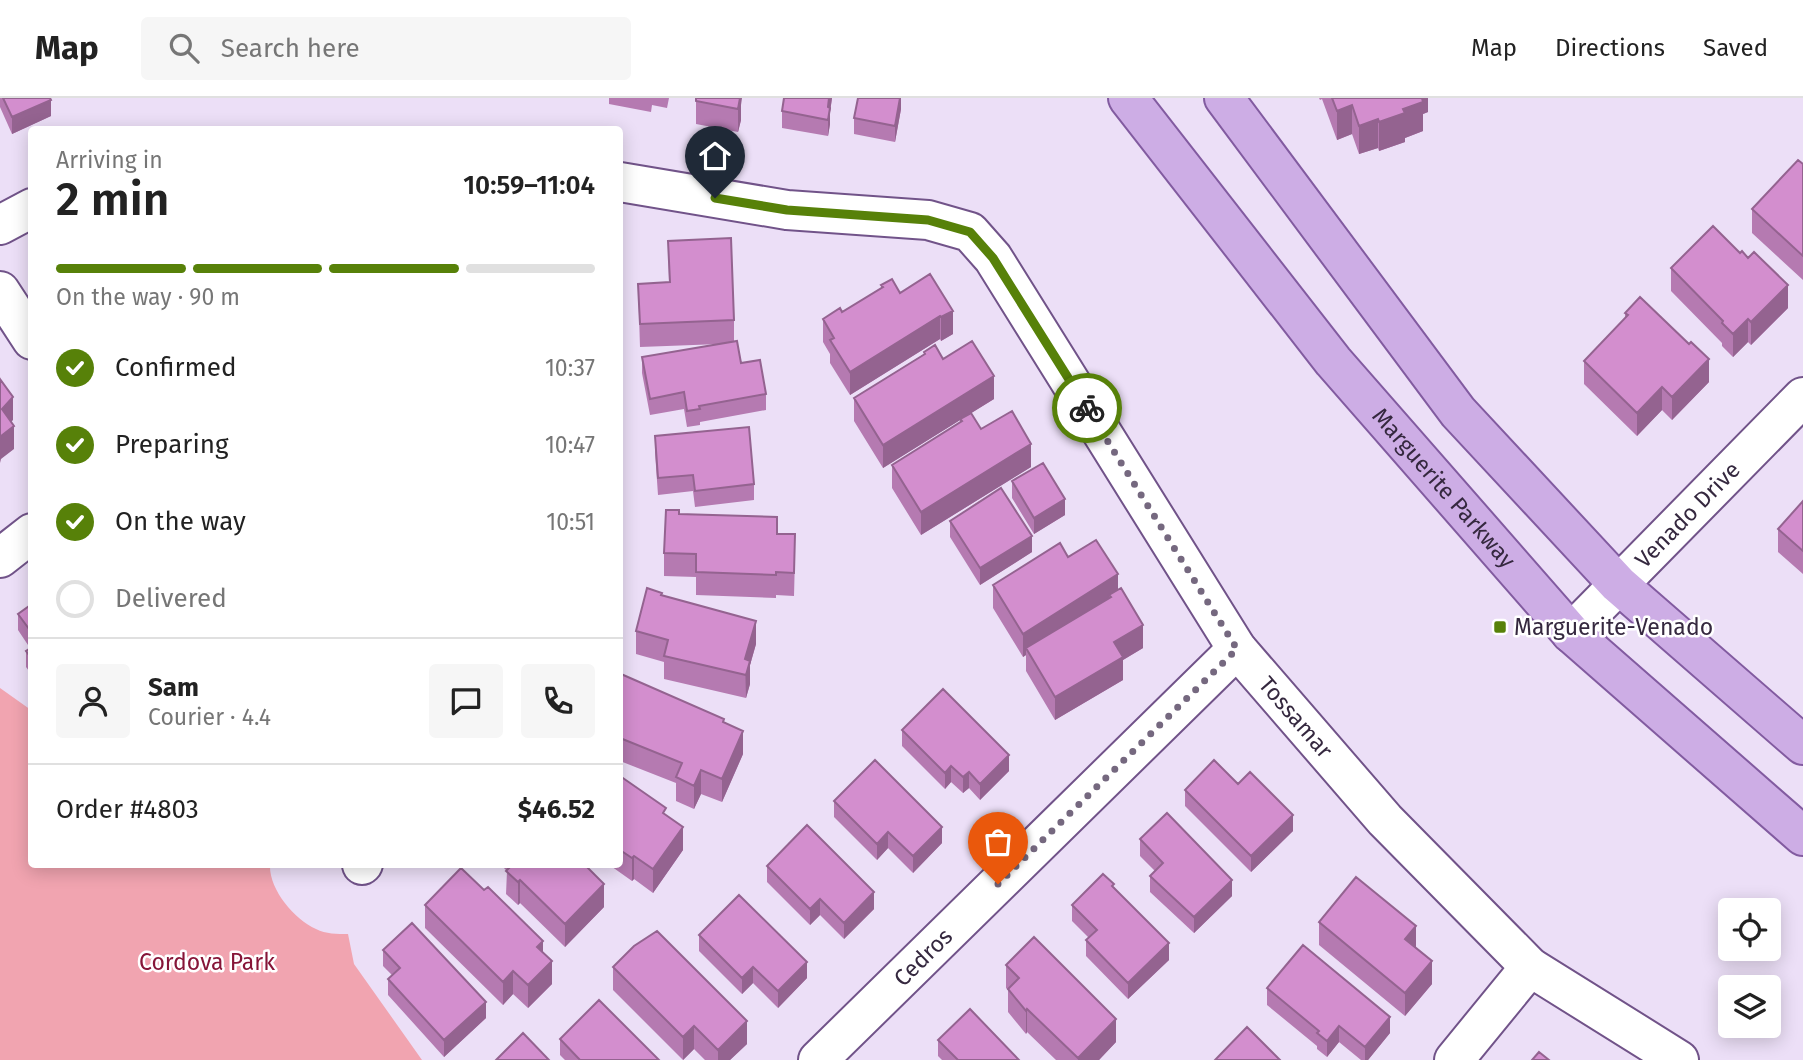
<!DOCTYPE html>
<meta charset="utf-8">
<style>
:root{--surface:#fff;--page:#f6f6f6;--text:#222;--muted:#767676;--line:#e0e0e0;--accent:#578109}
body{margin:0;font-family:"Fira Sans",sans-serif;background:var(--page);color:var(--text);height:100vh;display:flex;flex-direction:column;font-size:26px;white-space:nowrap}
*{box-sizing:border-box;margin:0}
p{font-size:23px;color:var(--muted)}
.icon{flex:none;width:38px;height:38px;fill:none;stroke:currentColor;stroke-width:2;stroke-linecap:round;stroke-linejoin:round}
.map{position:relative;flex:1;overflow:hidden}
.details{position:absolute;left:28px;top:28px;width:595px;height:742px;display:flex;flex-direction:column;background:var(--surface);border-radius:7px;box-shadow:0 4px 18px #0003}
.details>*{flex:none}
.fabs{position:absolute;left:1718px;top:800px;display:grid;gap:14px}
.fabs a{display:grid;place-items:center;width:63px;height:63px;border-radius:7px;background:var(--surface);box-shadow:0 4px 18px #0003;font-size:35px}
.pin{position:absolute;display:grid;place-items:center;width:60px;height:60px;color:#fff;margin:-72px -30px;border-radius:50% 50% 50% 0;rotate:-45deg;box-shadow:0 0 7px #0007}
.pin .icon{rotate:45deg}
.courier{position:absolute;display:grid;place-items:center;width:70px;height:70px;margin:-35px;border:5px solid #578109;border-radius:50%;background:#fff;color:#222;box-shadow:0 2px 9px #0007}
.summary em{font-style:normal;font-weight:600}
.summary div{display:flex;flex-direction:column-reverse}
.summary{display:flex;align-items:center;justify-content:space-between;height:119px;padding:0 28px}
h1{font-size:46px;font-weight:600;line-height:52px}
.bar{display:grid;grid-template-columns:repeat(4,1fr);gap:10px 7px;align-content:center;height:84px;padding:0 28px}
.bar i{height:9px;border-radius:5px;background:var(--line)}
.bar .active{background:var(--accent)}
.bar p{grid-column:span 4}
.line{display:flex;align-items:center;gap:18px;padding:0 28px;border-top:2px solid var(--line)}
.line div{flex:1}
.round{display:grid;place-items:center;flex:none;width:74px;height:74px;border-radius:7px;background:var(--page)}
ol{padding:0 28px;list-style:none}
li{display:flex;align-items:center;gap:21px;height:77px}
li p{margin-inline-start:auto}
li .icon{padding:7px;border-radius:50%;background:var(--accent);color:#fff;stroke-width:4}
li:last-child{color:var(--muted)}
li i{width:38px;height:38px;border:4px solid var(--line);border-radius:50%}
header{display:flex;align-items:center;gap:42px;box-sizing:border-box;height:98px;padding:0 35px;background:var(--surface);border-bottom:2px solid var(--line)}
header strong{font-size:33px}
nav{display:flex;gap:38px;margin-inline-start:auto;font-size:24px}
.search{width:490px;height:63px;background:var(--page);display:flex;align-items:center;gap:18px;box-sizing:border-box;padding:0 24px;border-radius:7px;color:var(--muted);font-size:26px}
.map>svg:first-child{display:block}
.green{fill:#f1a4b0}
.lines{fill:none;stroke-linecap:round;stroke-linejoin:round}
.minor-casing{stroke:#715389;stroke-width:42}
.major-casing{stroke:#825ba0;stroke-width:42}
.minor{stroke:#fff;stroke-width:38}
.major{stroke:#cdade5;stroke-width:38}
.wall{fill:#b57ab1}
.shaded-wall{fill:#946390}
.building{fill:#d38ece;stroke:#946390;stroke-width:2}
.done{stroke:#75687f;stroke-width:7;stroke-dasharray:0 12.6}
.route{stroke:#578109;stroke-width:9}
.poi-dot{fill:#578109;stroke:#fff;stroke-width:2.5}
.labels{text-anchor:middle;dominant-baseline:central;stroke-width:5;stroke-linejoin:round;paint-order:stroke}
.street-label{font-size:23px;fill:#35283f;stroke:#fff}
.poi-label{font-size:23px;fill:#35283f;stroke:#fff;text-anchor:start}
.park-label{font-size:23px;fill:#861538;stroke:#fff}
</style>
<header>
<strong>Map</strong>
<div class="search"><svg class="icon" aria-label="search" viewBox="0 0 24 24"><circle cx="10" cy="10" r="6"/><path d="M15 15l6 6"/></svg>Search here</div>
<nav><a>Map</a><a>Directions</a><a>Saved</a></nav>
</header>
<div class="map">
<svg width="1803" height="962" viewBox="0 0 1803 962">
<rect width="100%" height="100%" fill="#ecdff7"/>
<path class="green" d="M0,590L31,612L32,766L270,767C269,791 294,821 316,831C326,836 337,836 348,836L354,866L422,962H0Z"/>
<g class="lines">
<g class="minor-casing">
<g id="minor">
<path id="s1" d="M620,84L787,112L928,122L970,134L993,160L1237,551L1385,722L1530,869L1679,962"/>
<path d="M0,127L32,110"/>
<path d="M0,193L32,242"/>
<path d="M0,460L32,435"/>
<path id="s2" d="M1571,535L1803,299"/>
<path d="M362,767L363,766"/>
<path id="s3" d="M818,962L1237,551"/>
<path d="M1454,962L1530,869"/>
</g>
</g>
<g class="major-casing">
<g id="major">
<path id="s4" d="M1128,0L1333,263L1571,535L1803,738"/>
<path d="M1224,0L1458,314L1618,486L1803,647"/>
</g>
</g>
<use href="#minor" class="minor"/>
<use href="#major" class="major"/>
</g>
<path class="wall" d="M0,0H50L51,18L12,36L0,9Z
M609,0H669L667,10L652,7L651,14L609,6Z
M784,0H832L830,14V26L828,38L782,30V13Z
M901,0V11L895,44L854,36V20Z
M1319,0H1428V14L1423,16V33L1405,40V44L1379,53L1378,50L1359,56L1352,36L1337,42L1322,1L1320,2Z
M696,3L741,7V22L738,34L696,26Z
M1803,66V182L1752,135V111Z
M668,143L734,222V243L741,265L766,296V312L700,324V327L687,329L684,311L650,317L642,275V259L720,246L640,249L638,186L669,184Z
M1671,170L1788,210L1751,247L1748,244L1733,259L1722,248V245L1671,193Z
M930,176L953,236L941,243L940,241L850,297L830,265V256L823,244V221L842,214L881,190V187L900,195Z
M1625,215L1709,284L1672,322L1662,312L1637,338L1584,286V263L1625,220Z
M924,254L943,261L994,301L971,315L981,331L1031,369L921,437L892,390V367L960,324V322L883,370L854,323V300L924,256Z
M655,338L754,386V402L695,409L693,393L658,397L655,354Z
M1012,383L1065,417L1034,436L1012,400Z
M1803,403V476L1778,454V431Z
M679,416L777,436L795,459L794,498L776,497V500L696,497V479L664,478V455Z
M950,423L1032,454L980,487L950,439Z
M993,487L1118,492L1143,550L1123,562V582L1055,622L1026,573V557L1023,559L993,510Z
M662,497L756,546L750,567V586L746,600L664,581V564L636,556V533Z
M32,506V577L26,569V553L30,550L18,532V516Z
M620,580L724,625L743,656L722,704L701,696L694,711L676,703V685L620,663Z
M902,632L1009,673L980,702L969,690L963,695L951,684L945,691L902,648Z
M620,678L666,717L683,752L653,795L634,781L632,783L608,766H620Z
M1238,686L1293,733L1251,774L1185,708V692Z
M834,703L942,745L913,775L888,750L877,762L834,719Z
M1140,741L1232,798L1194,835L1150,794V778L1155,773L1140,758Z
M500,766H584L604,809L565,849L520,805L518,807L506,796L507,773Z
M767,768L874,811L844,841L820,817L810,827L767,784Z
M1114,789L1169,862L1128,901L1086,858V842L1089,840L1072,823V807Z
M425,807L543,854L552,886L528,910L513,896L503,907L425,830Z
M1319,824L1416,850L1432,886L1405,918L1319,847Z
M699,837L807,880L778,910L753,885L742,896L699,853Z
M383,852L486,920L444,959L388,897V881L392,877L383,868Z
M1006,867L1116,944L1099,962H1056L1027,934L1026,936L1008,914V892L1006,890Z
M613,869L747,946L730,962H705L694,951L683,962L613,892Z
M1267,890L1390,935L1368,962H1361L1339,944L1327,959L1317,951V948L1267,907Z
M560,941L659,962H565L560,957Z
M938,942L1019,962H942L938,958Z"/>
<path class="shaded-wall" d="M738,0H742L741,7V22L738,34Z
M829,0H832L830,14V26L828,38V9Z
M900,0H901V11L895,44V28Z
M1418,0H1428V14L1423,16V33L1405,40V44L1379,53V24L1403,11Z
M51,2V18L12,36V19Z
M1352,7V36L1337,42V13Z
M1378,21V50L1359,56V28Z
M1788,187V210L1751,247V224Z
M953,213V236L941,243V219Z
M940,218V241L850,297V274Z
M1748,221V244L1733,259V236Z
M1709,261V284L1672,322V299Z
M994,278V301L883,370V347Z
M1662,289V312L1637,338V315Z
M13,299V322L2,334V311Z
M14,328V351L1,361L0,365V342L1,338Z
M1031,346V369L921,437V414Z
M1065,401V417L1034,436V420Z
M1032,438V454L980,487V470Z
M1118,476V499H1111L1109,497V505L1026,550V557L1023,559V536Z
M756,523V546L750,567V586L746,600L745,561Z
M1143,527V550L1123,562V582L1055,622V599L1114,544Z
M743,633V656L722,704V681Z
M1009,657V673L980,702V686Z
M951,668V684L945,691V675Z
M701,672V696L694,711V688Z
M969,674V690L963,695V679Z
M1293,717V733L1251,774V758Z
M683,729V752L653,795V771Z
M942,729V745L913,775V758Z
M888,734V750L877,762V746Z
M634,758V781L632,783V760Z
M520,782V805L518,807V784Z
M1232,782V798L1194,835V819Z
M604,786V809L565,849V826Z
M874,794V811L844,841V825Z
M820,801V817L810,827V811Z
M1416,828V851L1405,841Z
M543,843V866L537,849Z
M1169,845V862L1128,901V885Z
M552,863V886L528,910V887Z
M1432,863V886L1405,918V895Z
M807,864V880L778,910V893Z
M753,869V885L742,896V880Z
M513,873V896L503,907V884Z
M486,904V920L444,959V942Z
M1027,911V934L1026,936V913Z
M1390,919V935L1368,962H1365V949Z
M1116,921V944L1099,962H1078V960Z
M747,923V946L730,962H718V952Z
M694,928V951L683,962V939Z
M1339,928V944L1327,959V943Z"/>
<path class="building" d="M3,0H50L51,2L12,19Z
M696,0H740L738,11L696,3Z
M784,0H829L828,9L830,10L828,22L782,13Z
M858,0H900L895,28L854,20Z
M1332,0H1422L1423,4L1403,11L1405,15L1379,24L1378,21L1359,28L1352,7L1337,13Z
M1798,62L1803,66V158L1752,111Z
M1713,128L1740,155L1742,153L1748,160L1754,154L1788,187L1751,224L1748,221L1733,236L1722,225L1723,223L1671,170Z
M731,140L734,222L640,226L638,186L670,184L668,143Z
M930,176L953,213L941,219L940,218L850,274L830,242L834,240L823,221L840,210L842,214L883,189L881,187L892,181L900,195Z
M1640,199L1689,246L1691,244L1709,261L1672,299L1662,289L1637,315L1584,263L1628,217L1625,215Z
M737,243L741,265L760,262L766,296L699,308L700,311L687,313L684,294L650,301L642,259Z
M972,243L994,278L883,347L854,300L925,256L924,254L935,247L943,261Z
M0,281L13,299L2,311L14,328L1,338L0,342Z
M1012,313L1031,346L921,414L892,367L962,323L960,321L971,315L981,331Z
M749,329L754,386L695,393L693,377L658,380L655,338Z
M1043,365L1065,401L1034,420L1012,383Z
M1001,390L1032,438L980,470L950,423Z
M1803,403V453L1778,431Z
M666,412H679V416L777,419V436H795L794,475L776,474V477L696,474V456L664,455Z
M1096,442L1118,476L1023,536L993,487L1060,445L1068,459Z
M647,490L662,495L661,497L756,523L745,561L750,563L746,577L664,558L668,542L636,533Z
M1121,490L1143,527L1114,544L1123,559L1055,599L1026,550L1111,499L1109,497Z
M32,506V535L18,516Z
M32,549V561L26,553Z
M621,576L724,621L723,624L743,633L722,681L701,672L694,688L676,679L682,665L620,640V580Z
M943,591L1009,657L980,686L969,674L963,679L951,668L945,675L902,632Z
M875,662L942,729L913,758L888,734L877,746L834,703Z
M1214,662L1238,686L1250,674L1293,717L1251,758L1185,692Z
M620,678L666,710L663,715L683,729L653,771L634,758L632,760L620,752Z
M1167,715L1232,782L1194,819L1150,778L1163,765L1140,741Z
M807,727L874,794L844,825L820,801L810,811L767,768Z
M513,766H584L604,786L565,826L520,782L518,784L506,773Z
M461,770L484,792L488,789L543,843L537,849L552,863L528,887L513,873L503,884L425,807Z
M1103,776L1114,786L1112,788L1169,845L1128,885L1086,842L1097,832L1072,807Z
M1356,779L1416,828L1405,841L1432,863L1405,895L1319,824Z
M739,797L807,864L778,893L753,869L742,880L699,837Z
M412,825L486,904L444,942L388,881L400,870L383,852Z
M657,833L747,923L718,952L694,928L683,939L613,869L634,848Z
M1034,839L1116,921L1078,960L1027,911L1026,913L1008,891L1019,880L1006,867Z
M1303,847L1390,919L1365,949L1339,928L1327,943L1317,935L1319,933L1267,890Z
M599,902L659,962H580L560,941Z
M970,911L1019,962H958L938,942Z
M1247,929L1280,962H1215Z
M523,935L549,962H496Z
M1539,954L1549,962H1532Z"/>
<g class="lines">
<path class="done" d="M998,786L1237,551L1087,310"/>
<path class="route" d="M715,100L787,112L928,122L970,134L993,160L1087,310"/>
</g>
<rect class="poi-dot" x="1493" y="522" width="14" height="14" rx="3.5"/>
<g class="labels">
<g class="street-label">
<text stroke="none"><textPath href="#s4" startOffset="502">Marguerite Parkway</textPath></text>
<text stroke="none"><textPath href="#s2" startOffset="166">Venado Drive</textPath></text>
<text stroke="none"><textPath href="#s1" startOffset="940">Tossamar</textPath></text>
<text stroke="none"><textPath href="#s3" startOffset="147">Cedros</textPath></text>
</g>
<g class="poi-label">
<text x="1514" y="529">Marguerite-Venado</text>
</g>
<g class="park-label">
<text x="207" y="864">Cordova Park</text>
</g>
</g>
</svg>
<div class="fabs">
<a><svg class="icon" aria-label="locate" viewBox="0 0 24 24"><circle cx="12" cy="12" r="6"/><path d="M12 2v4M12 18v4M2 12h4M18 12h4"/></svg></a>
<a><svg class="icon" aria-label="layers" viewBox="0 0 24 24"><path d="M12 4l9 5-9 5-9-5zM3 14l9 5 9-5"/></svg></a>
</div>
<div class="pin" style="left:998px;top:786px;background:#ea580c"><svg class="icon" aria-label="bag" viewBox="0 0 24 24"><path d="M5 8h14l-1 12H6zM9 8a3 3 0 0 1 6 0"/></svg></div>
<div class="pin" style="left:715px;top:100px;background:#1f2937"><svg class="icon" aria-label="home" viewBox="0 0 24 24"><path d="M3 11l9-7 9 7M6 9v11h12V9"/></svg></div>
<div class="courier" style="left:1087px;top:310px"><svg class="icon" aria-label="bike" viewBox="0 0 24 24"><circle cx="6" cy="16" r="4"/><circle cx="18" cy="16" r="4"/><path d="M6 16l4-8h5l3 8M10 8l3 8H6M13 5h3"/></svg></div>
<section class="details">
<div class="summary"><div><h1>2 min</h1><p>Arriving in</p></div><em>10:59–11:04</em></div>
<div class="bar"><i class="active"></i><i class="active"></i><i class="active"></i><i></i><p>On the way · 90 m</p></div>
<ol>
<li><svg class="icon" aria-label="check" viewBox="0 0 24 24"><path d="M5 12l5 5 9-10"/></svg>Confirmed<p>10:37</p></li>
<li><svg class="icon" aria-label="check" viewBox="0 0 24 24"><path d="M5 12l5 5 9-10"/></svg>Preparing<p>10:47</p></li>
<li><svg class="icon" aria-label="check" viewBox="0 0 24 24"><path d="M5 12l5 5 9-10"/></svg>On the way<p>10:51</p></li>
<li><i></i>Delivered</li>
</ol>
<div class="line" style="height:126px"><a class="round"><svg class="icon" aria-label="person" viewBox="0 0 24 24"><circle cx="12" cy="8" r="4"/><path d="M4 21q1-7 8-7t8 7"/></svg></a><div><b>Sam</b><p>Courier · 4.4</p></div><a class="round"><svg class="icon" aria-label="chat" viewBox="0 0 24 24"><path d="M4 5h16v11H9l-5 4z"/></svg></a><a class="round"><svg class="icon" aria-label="phone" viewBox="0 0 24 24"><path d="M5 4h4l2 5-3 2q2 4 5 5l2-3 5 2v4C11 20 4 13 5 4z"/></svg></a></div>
<div class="line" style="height:91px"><div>Order #4803</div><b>$46.52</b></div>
</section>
</div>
